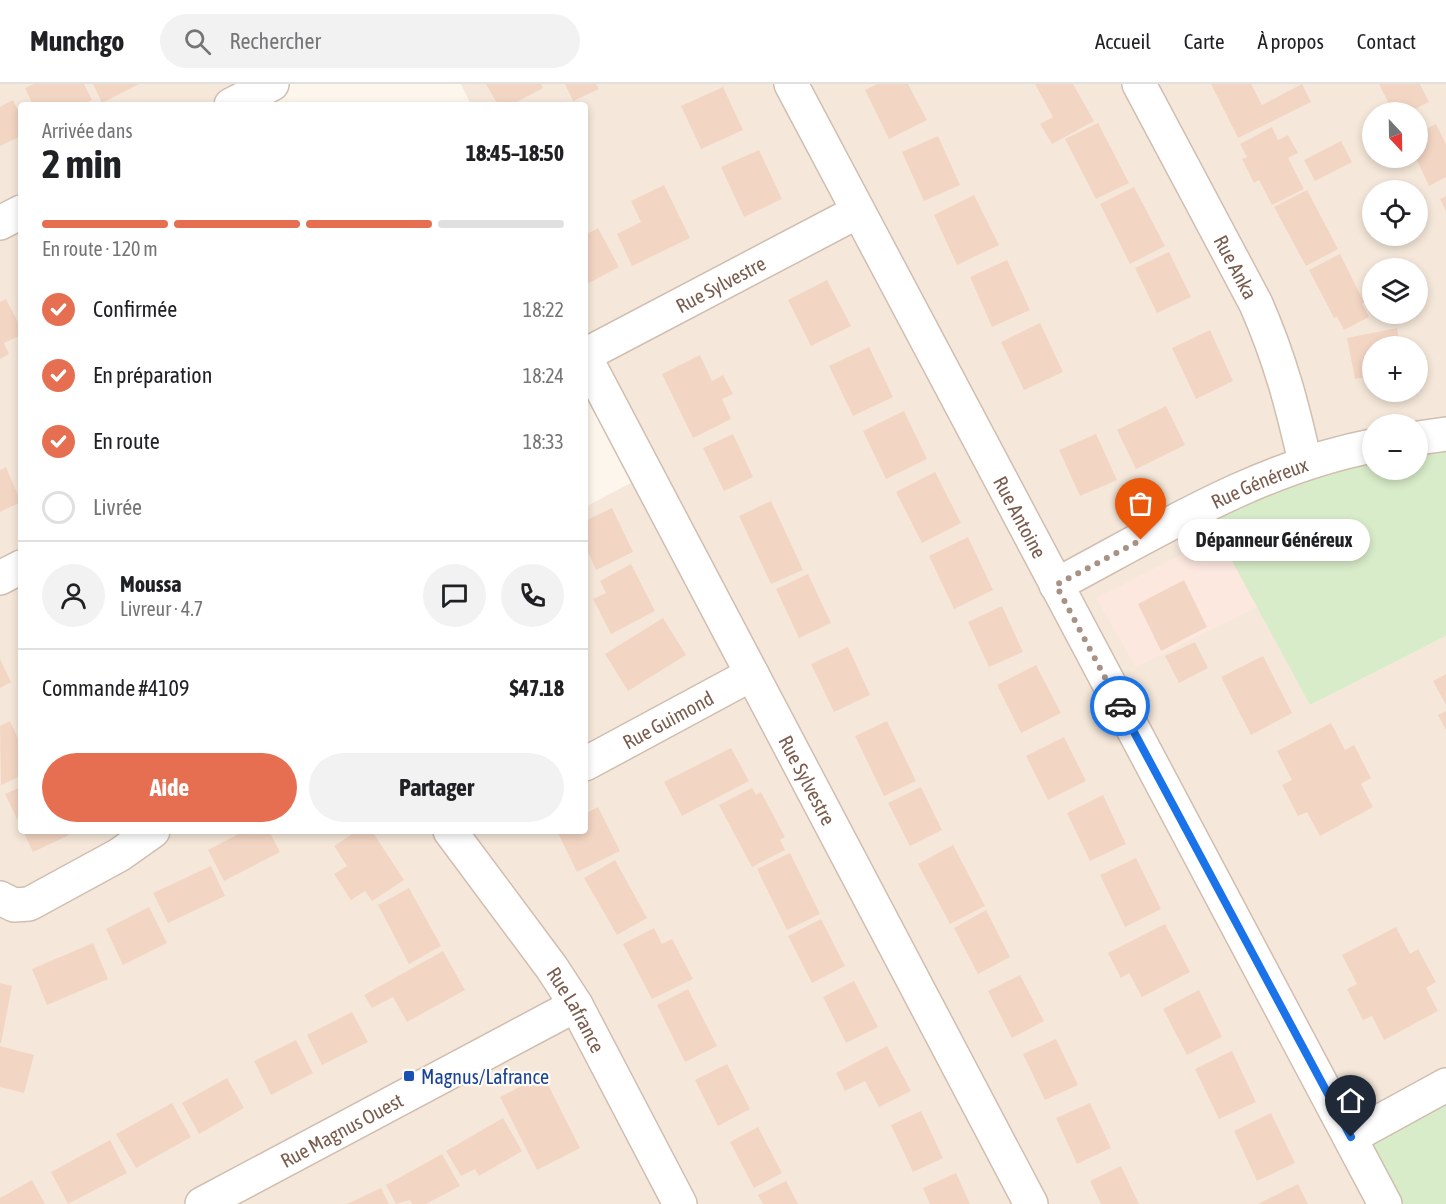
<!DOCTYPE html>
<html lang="fr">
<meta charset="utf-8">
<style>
:root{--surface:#fff;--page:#f2f2f2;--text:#202124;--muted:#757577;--line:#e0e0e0;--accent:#e76f51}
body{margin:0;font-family:"Asap Condensed",sans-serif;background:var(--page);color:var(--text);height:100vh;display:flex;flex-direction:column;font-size:22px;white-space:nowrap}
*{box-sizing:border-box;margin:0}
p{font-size:20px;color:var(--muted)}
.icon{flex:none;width:33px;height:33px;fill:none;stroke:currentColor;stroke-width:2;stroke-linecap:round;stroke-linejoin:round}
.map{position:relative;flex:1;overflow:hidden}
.drawer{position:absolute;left:18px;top:18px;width:570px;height:732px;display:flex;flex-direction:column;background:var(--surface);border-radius:6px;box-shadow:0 3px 9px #0003}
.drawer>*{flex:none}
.needle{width:39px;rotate:158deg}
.controls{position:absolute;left:1362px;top:18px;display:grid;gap:12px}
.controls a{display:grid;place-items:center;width:66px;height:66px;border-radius:50%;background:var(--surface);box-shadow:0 3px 9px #0003;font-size:30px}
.pin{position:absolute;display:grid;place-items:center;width:51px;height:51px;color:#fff;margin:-62px -26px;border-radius:50% 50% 50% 0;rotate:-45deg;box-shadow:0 0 6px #0007}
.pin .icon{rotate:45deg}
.courier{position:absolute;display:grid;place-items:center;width:60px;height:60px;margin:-30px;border:4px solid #1a73e8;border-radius:50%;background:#fff;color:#222;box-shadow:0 2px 8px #0007}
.bubble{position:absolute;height:42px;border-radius:21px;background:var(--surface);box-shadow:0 3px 9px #0003;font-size:20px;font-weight:700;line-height:42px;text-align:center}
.overview em{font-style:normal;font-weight:700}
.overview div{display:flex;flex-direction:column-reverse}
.overview{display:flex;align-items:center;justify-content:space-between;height:102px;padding:0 24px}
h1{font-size:39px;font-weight:700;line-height:45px}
.bar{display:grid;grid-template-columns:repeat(4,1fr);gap:9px 6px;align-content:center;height:72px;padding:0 24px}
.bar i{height:8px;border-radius:4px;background:var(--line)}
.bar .active{background:var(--accent)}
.bar p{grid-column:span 4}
.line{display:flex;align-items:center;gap:15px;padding:0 24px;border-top:2px solid var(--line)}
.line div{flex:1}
.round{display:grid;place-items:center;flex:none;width:63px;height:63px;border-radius:32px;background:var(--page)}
ol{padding:0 24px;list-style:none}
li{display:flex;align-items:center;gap:18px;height:66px}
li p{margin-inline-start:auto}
li .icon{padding:6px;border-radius:50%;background:var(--accent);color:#fff;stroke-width:4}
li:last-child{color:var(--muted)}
li i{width:33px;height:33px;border:3px solid var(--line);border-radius:50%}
.cta{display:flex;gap:12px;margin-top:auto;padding:12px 24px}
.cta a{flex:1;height:69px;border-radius:36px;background:var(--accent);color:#fff;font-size:24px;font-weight:700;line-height:69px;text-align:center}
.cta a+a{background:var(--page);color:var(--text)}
header{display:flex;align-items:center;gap:36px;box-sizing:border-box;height:84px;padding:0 30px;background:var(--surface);border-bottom:2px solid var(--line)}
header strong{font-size:28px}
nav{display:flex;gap:33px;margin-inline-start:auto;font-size:21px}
.search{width:420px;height:54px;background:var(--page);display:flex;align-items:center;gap:15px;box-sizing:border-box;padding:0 21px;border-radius:33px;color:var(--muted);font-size:22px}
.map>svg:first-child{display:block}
.residential{fill:#f5e8da;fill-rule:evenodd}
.commercial{fill:#fde8e0}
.green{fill:#d8ecc9}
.building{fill:#f3d5c3}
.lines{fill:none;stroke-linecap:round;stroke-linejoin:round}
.minor-casing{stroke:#d1beb0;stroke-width:36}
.minor{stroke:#fff;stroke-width:33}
.done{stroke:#a89285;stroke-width:6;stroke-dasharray:0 10.8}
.route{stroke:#1a73e8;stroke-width:8}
.transit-dot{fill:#1a4fb4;stroke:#fffaf3;stroke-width:2}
.labels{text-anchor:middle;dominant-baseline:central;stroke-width:4.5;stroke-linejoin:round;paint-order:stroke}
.street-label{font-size:20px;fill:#7a5c4d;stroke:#fffaf3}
.transit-label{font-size:20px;fill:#164399;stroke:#fffaf3;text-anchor:start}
</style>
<header>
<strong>Munchgo</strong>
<div class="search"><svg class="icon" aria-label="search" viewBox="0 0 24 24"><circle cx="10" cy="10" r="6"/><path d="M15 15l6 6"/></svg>Rechercher</div>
<nav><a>Accueil</a><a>Carte</a><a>À propos</a><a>Contact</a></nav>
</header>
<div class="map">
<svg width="1446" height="1120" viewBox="0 0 1446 1120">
<rect width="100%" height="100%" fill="#fdf6ec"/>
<path class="residential" d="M0,0H272L231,21H21V747H585V423L646,391L585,273V21H471L461,0H1446V350L1418,340H1372V362L1310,621L1446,552V1001L1385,1120H0ZM1372,28H1418V74H1372ZM1372,106H1418V152H1372ZM1372,184H1418V230H1372ZM1372,262H1418V308H1372Z"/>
<path class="commercial" d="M1219,452L1257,523L1136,583L1096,514Z"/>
<path class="green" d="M1446,350V552L1310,621L1203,423L1372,362V386H1418V354Z
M1446,1001V1120H1385L1351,1053Z"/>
<path class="building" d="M34,0H84L92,16L81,21H33L25,4Z
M93,0H139L102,19Z
M486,0H541L543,4L511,21H498Z
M565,0H596L599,5L573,17Z
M877,0H908L927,36L889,55L865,6Z
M1035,0H1073L1094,37L1052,60L1040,40L1053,33Z
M1211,0H1251L1262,21L1302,0L1311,18L1238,54Z
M1379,0H1420L1429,18L1409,28H1393Z
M723,3L743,46L701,65L681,22Z
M13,16L21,33V52L0,62V23Z
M1098,39L1129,99L1096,115L1065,55Z
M1436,40L1446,60V93L1429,102L1416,74L1418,49Z
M1272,43L1278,56L1288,51L1298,69L1288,74L1304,105L1272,121L1259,96L1254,99L1242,75L1247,73L1240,60Z
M938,52L960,101L924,117L902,68Z
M1341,57L1352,78L1315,97L1304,76Z
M759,66L782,115L744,133L721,83Z
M664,101L690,154L632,182L617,150L641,138L631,117Z
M1134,103L1165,162L1130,180L1100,120Z
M1307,106L1338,165L1306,182L1274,123Z
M974,111L999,161L957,181L934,131Z
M1446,112V127L1440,115Z
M598,144L619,183L585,201V151Z
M1169,168L1191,213L1157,229L1135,184Z
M1340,170L1364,218L1362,220L1369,233L1344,246L1337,233L1334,234L1309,186Z
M1007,176L1030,226L992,243L970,193Z
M827,196L851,242L811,262L788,216Z
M6,215L21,244V251L4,259L9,270L0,275V218Z
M1040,239L1063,288L1024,306L1001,258Z
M1397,244L1400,262H1372V292L1355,295L1347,254Z
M1210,246L1233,297L1196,315L1172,264Z
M869,263L893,313L853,332L829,282Z
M700,271L712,297L723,291L733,310L722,315L731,335L693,354L662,290Z
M1166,322L1185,361L1136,385L1117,346Z
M904,327L927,375L886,395L863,347Z
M733,350L753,393L724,407L703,364Z
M1096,350L1117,396L1080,412L1059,366Z
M6,383L21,418L0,428V386Z
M935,388L961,439L922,459L896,408Z
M771,417L803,486L771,500L739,432Z
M612,424L633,468L596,486L585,461V437Z
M968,453L993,506L954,525L929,472Z
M631,480L655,527L611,550L593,515L606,509L600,497Z
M808,490L831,539L799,554L776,505Z
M1184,496L1207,543L1161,567L1138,520Z
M1002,522L1023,568L989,583L968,538Z
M663,534L686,571L628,607L605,570Z
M1195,558L1208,584L1179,599L1165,572Z
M848,563L870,611L834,628L811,580Z
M1263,572L1292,629L1251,651L1221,593Z
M0,575L11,598L0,604Z
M1036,581L1061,629L1021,649L997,601Z
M1446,590V621L1433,597Z
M1446,627V646L1438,631Z
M10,637L21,661V692L1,701L0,642Z
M887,637L916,697L884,712L855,652Z
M1331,639L1345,666L1354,661L1371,694L1361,700L1373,723L1320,752L1307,728L1298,732L1282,701L1292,696L1277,667Z
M1064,653L1086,697L1048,716L1026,672Z
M731,664L749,697L682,732L664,698Z
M21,703V743L5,710Z
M921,703L942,746L910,762L888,719Z
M752,704L756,711L761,708L785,753L780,756L785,766L752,783L719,721Z
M1103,711L1126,760L1090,777L1067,729Z
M598,723L620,767L577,788L557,747H585V730Z
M23,747H67L69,751L33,768Z
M244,747H269L280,768L224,797L208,766Z
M357,747H372L404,796L372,817L365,807L351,816L334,790L347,782L334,762Z
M953,761L985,822L950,840L918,780Z
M790,769L820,830L787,846L757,785Z
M1136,774L1161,825L1125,843L1100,791Z
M615,776L647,834L617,851L584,794Z
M211,782L225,812L168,839L153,809Z
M409,804L441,862L409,880L378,821Z
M149,823L167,859L123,881L106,845Z
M986,826L1010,873L978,890L954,844Z
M821,835L845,882L812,899L788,852Z
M1165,840L1190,888L1142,913L1129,889L1121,894L1108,869Z
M1396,843L1410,870L1418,865L1436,898L1426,904L1438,927L1384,956L1372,932L1363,936L1347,905L1357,900L1342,871Z
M654,844L662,860L672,855L693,895L652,915L623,860Z
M93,859L108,895L47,921L32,885Z
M443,867L465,906L407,938L393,913L372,924L364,911Z
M1020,891L1044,937L1012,954L988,907Z
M854,897L878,943L846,959L823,913Z
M0,899L12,902L1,959H0Z
M688,905L717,962L685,978L657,921Z
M1199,906L1222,953L1187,971L1163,925Z
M352,928L368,958L322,981L307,951Z
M1056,955L1078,1001L1045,1016L1023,970Z
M296,956L313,989L271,1011L254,977Z
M0,962L34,971L24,1009L0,1003Z
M887,962L911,1007L879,1023L865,997L845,1007L836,989Z
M1232,967L1256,1018L1219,1035L1195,985Z
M727,980L750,1025L718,1042L695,996Z
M543,991L580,1064L537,1086L500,1013Z
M227,994L244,1024L199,1050L182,1019Z
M172,1019L191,1053L136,1084L116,1050Z
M1090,1019L1111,1064L1077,1080L1056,1034Z
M921,1027L943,1074L913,1088L891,1041Z
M1271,1029L1295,1079L1257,1097L1234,1047Z
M503,1034L522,1067L479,1092L475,1085L461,1092L446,1067Z
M758,1043L782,1089L754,1104L730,1058Z
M110,1056L127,1089L68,1120L51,1088Z
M442,1070L460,1102L426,1120H412L410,1116L396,1120L386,1101Z
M1121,1082L1139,1120H1101L1090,1097Z
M956,1089L970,1120H930L923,1104Z
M32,1096L45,1120H0V1114Z
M786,1097L798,1120H763L758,1111Z
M1298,1100L1308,1120H1258Z
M381,1104L389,1120H347Z"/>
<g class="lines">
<g class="minor-casing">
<g id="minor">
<path id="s1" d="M791,0L1385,1120"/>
<path id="s2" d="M1139,0L1256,220C1280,275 1292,320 1305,378"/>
<path d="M231,21L272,0"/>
<path d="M0,139L21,128"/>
<path id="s3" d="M585,271L857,128"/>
<path id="s4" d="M585,273L1031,1120"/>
<path d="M1418,354L1446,350"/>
<path d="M0,494L21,483"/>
<path id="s5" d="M1056,501C1158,447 1258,384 1372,362"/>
<path id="s6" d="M585,680L752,590"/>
<path id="s7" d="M450,747L552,884L576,921L680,1120"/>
<path d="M0,814L14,821L29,820L119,771L153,747"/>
<path d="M1351,1053L1446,1001"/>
<path id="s8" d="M202,1120L576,921"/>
</g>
</g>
<use href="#minor" class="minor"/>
</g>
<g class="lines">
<path class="done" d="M1120,622L1056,501L1141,456"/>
<path class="route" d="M1120,622L1351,1053"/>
</g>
<rect class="transit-dot" x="403" y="986" width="12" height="12" rx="3"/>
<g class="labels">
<g class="street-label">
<text stroke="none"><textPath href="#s2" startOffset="207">Rue Anka</textPath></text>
<text stroke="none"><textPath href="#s3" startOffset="153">Rue Sylvestre</textPath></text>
<text stroke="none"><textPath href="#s5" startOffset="228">Rue Généreux</textPath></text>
<text stroke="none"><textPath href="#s1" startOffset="490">Rue Antoine</textPath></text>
<text stroke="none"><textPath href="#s6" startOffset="94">Rue Guimond</textPath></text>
<text stroke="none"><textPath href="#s4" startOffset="478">Rue Sylvestre</textPath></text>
<text stroke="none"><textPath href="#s7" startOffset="219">Rue Lafrance</textPath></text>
<text stroke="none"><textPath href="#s8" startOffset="158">Rue Magnus Ouest</textPath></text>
</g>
<g class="transit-label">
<text x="421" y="992">Magnus/Lafrance</text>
</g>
</g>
</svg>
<div class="controls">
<a><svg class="needle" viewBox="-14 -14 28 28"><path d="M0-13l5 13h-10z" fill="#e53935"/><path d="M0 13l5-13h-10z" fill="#757577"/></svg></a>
<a><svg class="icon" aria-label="locate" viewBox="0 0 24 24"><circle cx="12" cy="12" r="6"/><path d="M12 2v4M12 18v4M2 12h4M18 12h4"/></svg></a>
<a><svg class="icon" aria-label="layers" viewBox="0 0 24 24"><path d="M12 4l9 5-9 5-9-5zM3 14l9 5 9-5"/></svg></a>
<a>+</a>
<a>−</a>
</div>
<div class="pin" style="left:1141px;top:456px;background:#ea580c"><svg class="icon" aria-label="bag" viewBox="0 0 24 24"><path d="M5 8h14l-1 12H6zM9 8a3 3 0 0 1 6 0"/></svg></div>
<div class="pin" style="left:1351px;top:1053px;background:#1f2937"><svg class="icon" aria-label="home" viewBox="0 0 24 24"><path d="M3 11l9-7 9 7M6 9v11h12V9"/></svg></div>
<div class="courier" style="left:1120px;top:622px"><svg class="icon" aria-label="car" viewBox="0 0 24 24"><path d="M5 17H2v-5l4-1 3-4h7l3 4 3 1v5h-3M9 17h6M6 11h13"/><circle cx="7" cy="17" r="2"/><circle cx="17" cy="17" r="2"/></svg></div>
<div class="bubble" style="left:1178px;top:435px;width:192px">Dépanneur Généreux</div>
<section class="drawer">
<div class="overview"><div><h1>2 min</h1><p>Arrivée dans</p></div><em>18:45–18:50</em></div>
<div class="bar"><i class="active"></i><i class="active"></i><i class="active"></i><i></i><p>En route · 120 m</p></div>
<ol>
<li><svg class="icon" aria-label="check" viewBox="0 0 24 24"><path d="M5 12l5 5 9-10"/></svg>Confirmée<p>18:22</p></li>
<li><svg class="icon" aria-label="check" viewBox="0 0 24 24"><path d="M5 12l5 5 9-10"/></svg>En préparation<p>18:24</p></li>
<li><svg class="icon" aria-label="check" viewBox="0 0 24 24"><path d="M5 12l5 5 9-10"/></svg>En route<p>18:33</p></li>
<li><i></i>Livrée</li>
</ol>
<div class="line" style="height:108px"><a class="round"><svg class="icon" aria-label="person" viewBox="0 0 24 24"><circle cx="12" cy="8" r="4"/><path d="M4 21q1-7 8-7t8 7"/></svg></a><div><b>Moussa</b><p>Livreur · 4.7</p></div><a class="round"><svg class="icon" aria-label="chat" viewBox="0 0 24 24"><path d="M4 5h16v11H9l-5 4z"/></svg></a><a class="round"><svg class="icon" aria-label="phone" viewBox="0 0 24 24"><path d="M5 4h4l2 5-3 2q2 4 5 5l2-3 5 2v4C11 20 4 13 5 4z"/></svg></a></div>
<div class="line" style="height:78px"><div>Commande #4109</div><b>$47.18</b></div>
<div class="cta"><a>Aide</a><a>Partager</a></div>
</section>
</div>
